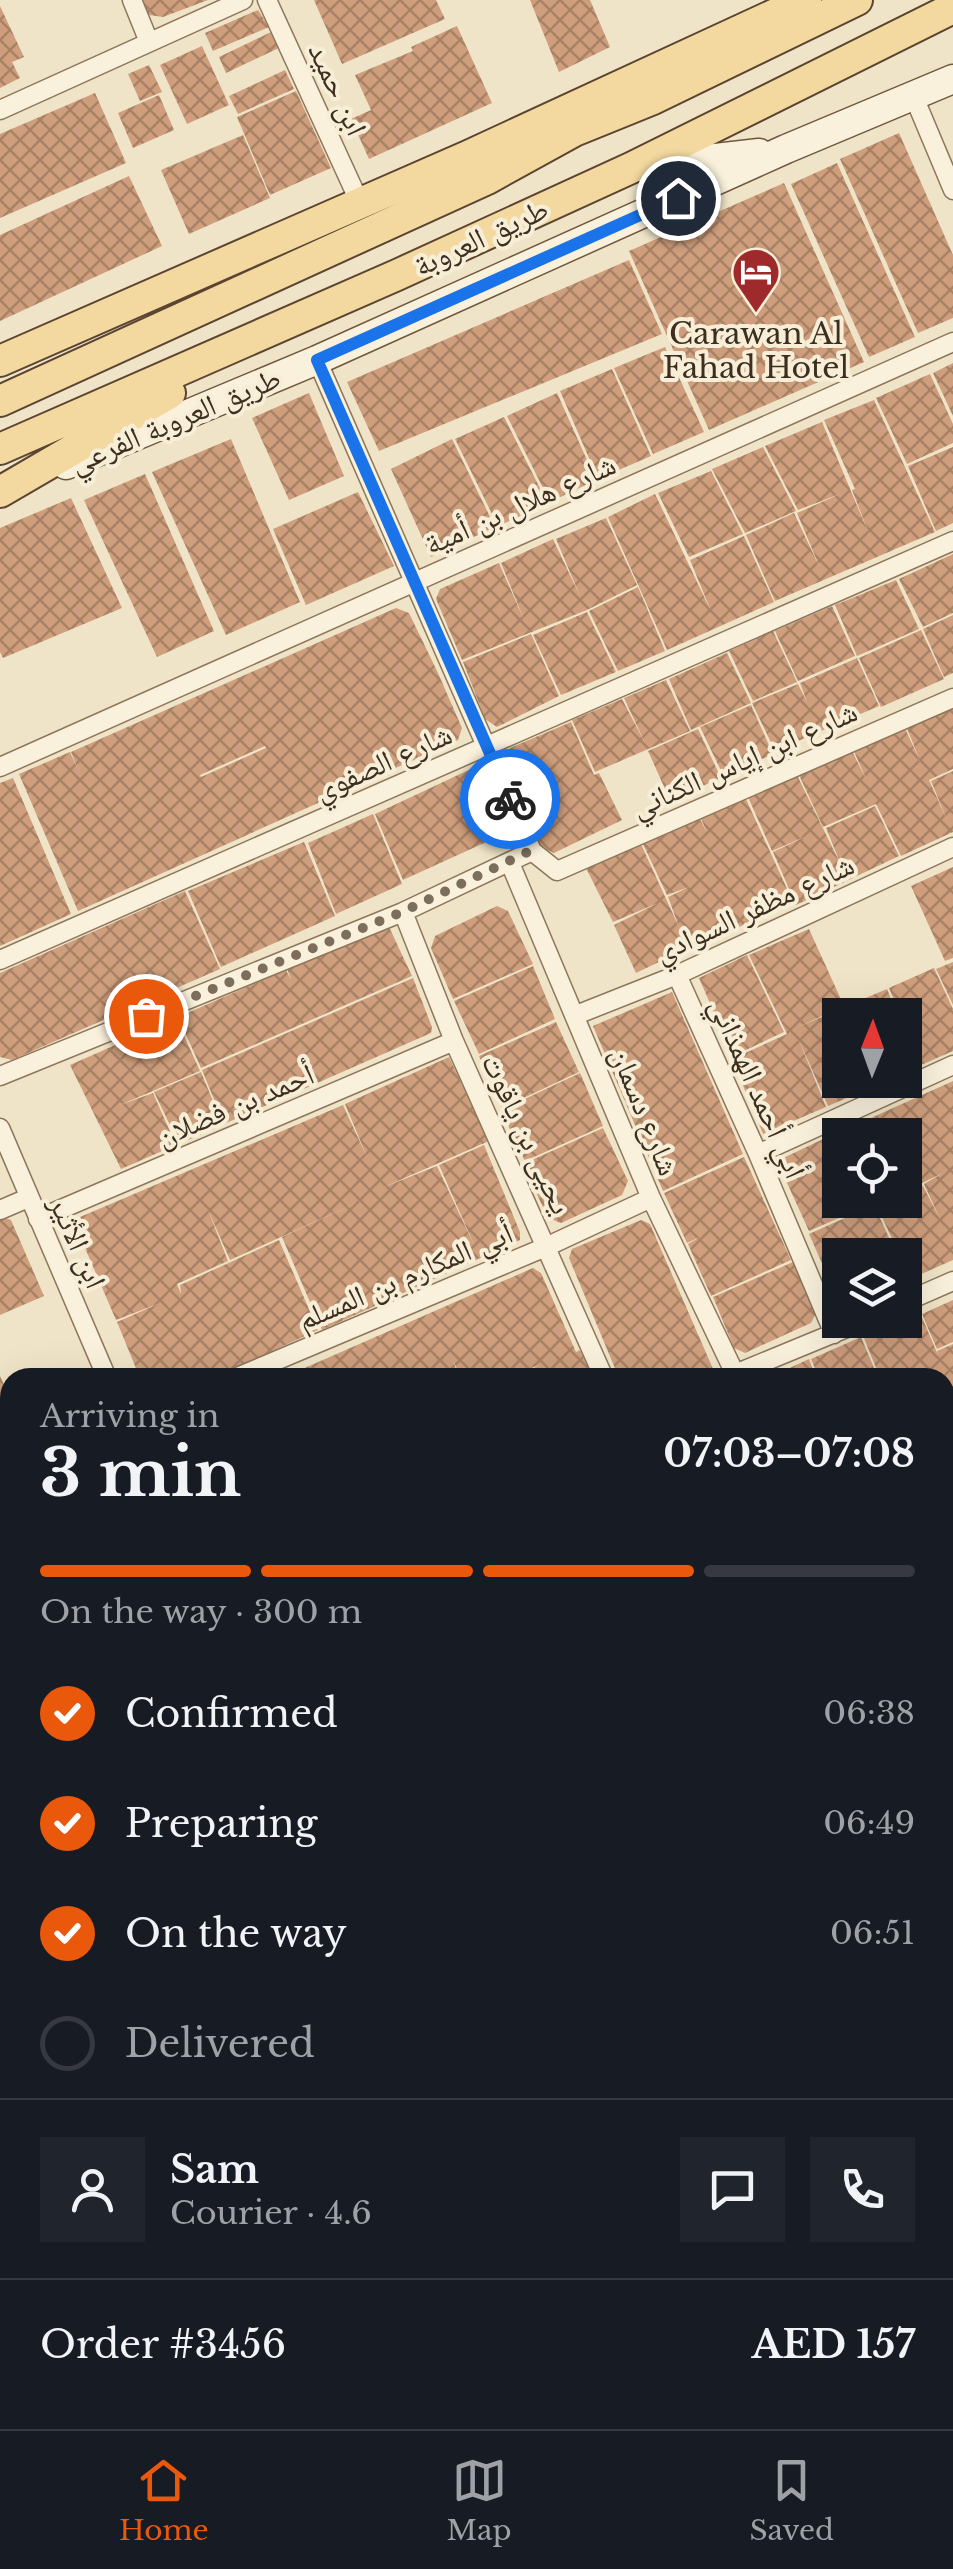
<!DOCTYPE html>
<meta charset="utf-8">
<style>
:root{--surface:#171b24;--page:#20242c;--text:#f1f3f6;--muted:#9ea1a6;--line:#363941;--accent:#ea580c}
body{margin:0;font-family:"Libre Baskerville","Noto Naskh Arabic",serif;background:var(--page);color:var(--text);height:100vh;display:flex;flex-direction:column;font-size:38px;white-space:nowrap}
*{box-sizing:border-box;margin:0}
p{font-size:32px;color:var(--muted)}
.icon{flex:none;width:55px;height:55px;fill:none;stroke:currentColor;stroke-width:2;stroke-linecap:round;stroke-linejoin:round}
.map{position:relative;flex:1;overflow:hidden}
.drawer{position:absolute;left:0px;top:1368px;width:955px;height:1062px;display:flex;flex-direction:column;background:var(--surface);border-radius:30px 30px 0 0;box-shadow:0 10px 40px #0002}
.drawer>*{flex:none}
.needle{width:65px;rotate:1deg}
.controls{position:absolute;left:822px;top:998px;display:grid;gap:20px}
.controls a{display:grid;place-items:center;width:100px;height:100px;border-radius:0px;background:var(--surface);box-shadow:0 10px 40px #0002;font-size:50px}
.pin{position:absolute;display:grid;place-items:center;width:85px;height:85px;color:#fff;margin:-42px;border:5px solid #fff;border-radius:50%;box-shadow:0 2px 10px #0007}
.courier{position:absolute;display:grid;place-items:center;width:100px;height:100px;margin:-50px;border:8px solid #1a73e8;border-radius:50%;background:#fff;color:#222;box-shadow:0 2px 12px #0007}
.head em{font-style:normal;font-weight:800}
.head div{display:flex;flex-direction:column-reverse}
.head{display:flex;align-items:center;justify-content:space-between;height:170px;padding:0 40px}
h1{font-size:65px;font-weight:800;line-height:75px}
.bar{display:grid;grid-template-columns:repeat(4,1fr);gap:15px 10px;align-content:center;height:120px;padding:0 40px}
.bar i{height:12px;border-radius:8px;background:var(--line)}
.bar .selected{background:var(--accent)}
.bar p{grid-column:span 4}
.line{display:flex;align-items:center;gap:25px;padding:0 40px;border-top:2px solid var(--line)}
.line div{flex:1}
.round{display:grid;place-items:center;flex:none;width:105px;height:105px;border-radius:0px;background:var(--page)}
ol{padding:0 40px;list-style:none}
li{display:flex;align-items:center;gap:30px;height:110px}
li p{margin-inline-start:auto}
li .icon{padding:10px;border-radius:50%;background:var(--accent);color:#fff;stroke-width:4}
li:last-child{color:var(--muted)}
li i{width:55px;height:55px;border:5px solid var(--line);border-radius:50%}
.dock{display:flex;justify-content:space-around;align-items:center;height:140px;border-top:2px solid var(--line);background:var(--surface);font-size:28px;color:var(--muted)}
.dock a{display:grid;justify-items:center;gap:5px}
.dock .selected{color:var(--accent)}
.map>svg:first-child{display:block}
.building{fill:url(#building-cross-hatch);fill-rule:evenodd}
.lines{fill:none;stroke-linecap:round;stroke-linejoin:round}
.street-casing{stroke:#8d765c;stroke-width:21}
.secondary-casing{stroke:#6f573f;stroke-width:31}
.primary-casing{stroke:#5b4430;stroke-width:34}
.street{stroke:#faf1dc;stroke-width:18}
.secondary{stroke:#faf1dc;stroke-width:28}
.primary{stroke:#f3d9a0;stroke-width:30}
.done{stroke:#7c6e5b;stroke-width:10;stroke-dasharray:0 18}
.route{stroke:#1a73e8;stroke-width:12}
.labels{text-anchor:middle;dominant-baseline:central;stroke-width:8;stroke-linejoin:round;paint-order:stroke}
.street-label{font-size:30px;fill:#3d2e20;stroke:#f7eed8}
.poi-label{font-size:30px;fill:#3d2e20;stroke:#f7eed8}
</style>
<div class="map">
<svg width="953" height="2429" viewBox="0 0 953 2429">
<defs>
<pattern id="building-cross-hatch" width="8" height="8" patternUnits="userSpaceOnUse" patternTransform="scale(2.5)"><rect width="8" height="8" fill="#cf9f7d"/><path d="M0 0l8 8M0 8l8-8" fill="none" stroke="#a98266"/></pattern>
</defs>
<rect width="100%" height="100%" fill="#f0e4c8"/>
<path class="building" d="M143,0H208L163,17L149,15Z
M314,0H436L445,19L342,64Z
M530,0H590L610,47L559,72Z
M0,6L24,57L12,62L20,78L0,88Z
M258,10L269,27L213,51L205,33Z
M457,26L492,103L369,159L351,119L371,110L355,75L413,51L411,47Z
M271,32L281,47L226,73L219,57Z
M202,46L229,105L187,124L160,65Z
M149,65L162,92L140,101L128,74Z
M285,70L294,89L238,114L229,96Z
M296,91L331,168L270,195L237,117Z
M95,93L126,163L0,218V134Z
M159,95L174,130L133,148L118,113Z
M899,133L953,255V318L918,333L840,159Z
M243,135L270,198L189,234L161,170Z
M837,163L915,337L869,357L791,184Z
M129,176L162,246L0,321V235Z
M784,183L864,362L709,430L629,251Z
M629,260L662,334L379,451L347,382Z
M665,347L704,432L653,454L614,368Z
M953,363V416L933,373Z
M612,369L651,456L598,479L560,391Z
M930,374L953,424V443L907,464L876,398Z
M309,393L344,476L289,500L252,418Z
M557,393L596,480L550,502L507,416Z
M874,400L935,532L775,601L746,535L794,513L820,568L797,513L840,494L798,510L765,446L822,422L869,534L852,490L855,489L824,420Z
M504,417L548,504L498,526L455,439Z
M231,439L300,602L226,635L152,472Z
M452,439L495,527L431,557L391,469Z
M763,447L796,511L745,533L712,469Z
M953,447V523L936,531L908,466Z
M711,471L743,534L689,557L658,493Z
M145,474L214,631L157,657L84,500Z
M358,492L394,566L306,605L273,529Z
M655,494L711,611L690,560L744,536L774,602L667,650L608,517Z
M71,498L122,608L3,658L0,652V528Z
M606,518L637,585L587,610L462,660L436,599L440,589L499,563L525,622L501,563L553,539L580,596L556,539Z
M953,554V613L923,627L899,579Z
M896,580L919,629L857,656L835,605Z
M638,587L665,651L618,671L589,611Z
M832,606L855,656L798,681L775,631Z
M396,608L409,613L438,673L462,728L458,740L78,911L19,774L70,752L78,770L71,752ZM265,746L266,748L201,777L200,775Z
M587,612L616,672L561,695L533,635Z
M953,615V673L944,677L923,629Z
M921,630L944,679L881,707L859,658Z
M773,631L797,682L753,701L729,651Z
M531,634L559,696L497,727L485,719L463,662Z
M727,653L751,703L691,730L669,679Z
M857,658L879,706L775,751L752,703L798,684L807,702L800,683Z
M666,680L690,731L595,772L572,720L622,699L645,743L624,698Z
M751,705L773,754L724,777L700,727Z
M953,706V769L929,780L947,820L931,781L953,771V832L901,856L876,804L823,827L799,775L852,751L866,779L853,749L904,726L920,761L906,726Z
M571,722L594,775L599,773L622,820L554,853L542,848L503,765L510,748Z
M698,729L721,778L670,800L648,751Z
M475,767L506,833L403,880L375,814Z
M797,775L841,865L826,828L875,806L899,856L796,905L773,852L809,835L772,851L748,797Z
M13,778L71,914L0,946V783Z
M745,797L794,904L745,924L692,952L690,947L636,973L614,925L658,903L613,922L585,866L640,842L679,927L668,897L689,887L667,895L642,842L699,817L707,833L700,816Z
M373,814L402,884L336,914L308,843Z
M304,842L335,916L221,967L188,891Z
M953,867V958L945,961L911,886Z
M185,891L220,969L12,1060L0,1057V973Z
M497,906L508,911L533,964L453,999L431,948L435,936Z
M380,927L390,929L412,976L201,1068L178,1017L286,970L291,980L287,968Z
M809,929L844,1006L798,1027L843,1008L846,1015H840V1080H874L877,1085L828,1106L798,1038L826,1107L763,1134L732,1059L787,1034L749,955Z
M747,955L784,1032L733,1056L699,978Z
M953,962V1005L936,969Z
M533,966L555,1019L479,1054L454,1001Z
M934,968L953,1009V1051L921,1065L905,1027V1015H900L889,988Z
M413,978L432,1027L431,1033L224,1124L202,1070Z
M887,989L898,1015H848L844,1007Z
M672,992L743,1154L663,1191L593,1026Z
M176,1018L200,1071L120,1105L153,1093L176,1145L121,1169L70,1065Z
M556,1022L579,1072L502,1108L479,1056Z
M905,1031L919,1066L905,1072Z
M449,1057L489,1141L384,1187L437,1166L475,1247L439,1165L484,1145L520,1232V1240L322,1330L282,1237L367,1198L230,1260L208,1210L228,1261L177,1284L181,1294L180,1285L279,1240L318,1330L220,1375L140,1378L117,1322L160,1303L116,1320L76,1227L80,1217L343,1105L367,1157L345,1104Z
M201,1072L223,1125L179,1144L154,1092Z
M580,1073L603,1126L525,1161L501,1110Z
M953,1081V1260L910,1279L905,1267V1255H900L877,1207L892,1200H905V1194L923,1186L940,1219L924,1184L943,1173L905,1191V1135H844L842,1131Z
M603,1128L628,1181L622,1195L561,1223L548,1218L523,1164Z
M840,1131V1200H872L873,1203L809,1231L777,1161Z
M744,1157L791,1260L711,1296L688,1244L700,1237L687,1243L664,1193Z
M874,1205L897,1255H840V1304L809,1234Z
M0,1216L11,1220L44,1296L0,1315Z
M641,1220L650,1224L717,1378H619L569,1258L572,1249Z
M793,1262L816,1313L811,1323L745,1353L734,1348L713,1297Z
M533,1268L541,1273L576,1352L580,1350L593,1378H529L527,1372L539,1365L506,1378H461L453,1360L459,1378L284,1377Z
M953,1300V1342L937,1349L922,1314Z
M921,1315L938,1355L937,1351L953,1344V1387L945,1390V1378H880L864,1338Z
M861,1337L877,1375L870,1378H819L811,1359Z
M809,1359L816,1378H768Z
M0,1376L10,1398V1408L0,1412Z
M953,1420V1460L945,1443V1423Z
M10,1442V1472L0,1449Z
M0,1489L10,1513V1639L0,1643Z
M953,1552V1618L945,1598V1555Z
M10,1670V1760L0,1764V1674Z
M945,1687L953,1706V1766L945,1769Z
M10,1792V1857L0,1832V1797Z
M953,1828V1927L945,1931V1832Z
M0,1838L10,1862V1894L0,1899Z
M953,1938V1966H952L945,1941Z
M7,1980L10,1986V2079L0,2083V1983Z
M953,2002V2091L945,2094V2005Z
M10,2081V2201L0,2179V2086Z
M953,2137V2248L945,2251V2140Z
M0,2246L10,2268V2420H35L14,2429H0Z
M945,2291L953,2306V2361L945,2365Z
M953,2370V2429H918L914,2420H945V2373Z
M180,2420H201L205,2429H158Z
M203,2420H266L270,2429H207Z
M267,2420H396L375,2429H271Z
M468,2420H544L548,2429H447Z
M620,2420H747L751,2429H617Z
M753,2420H845L828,2429H757Z"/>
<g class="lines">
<g class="street-casing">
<path id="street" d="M132,0L149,42
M267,0L359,201
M914,97L953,190
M0,110L243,0
M317,360L532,851L557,871L953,698
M0,767L953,342
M510,863L651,1198L737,1378
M403,912L454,1041L604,1378
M0,960L953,541
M677,975L758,1154L834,1334
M576,1015L677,975L953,847
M0,1076L403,912L532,851
M0,1128L107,1378
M758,1154L953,1065
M0,1210L28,1198
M38,1219L454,1041
M905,1302L953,1281
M735,1374L866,1320
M235,1378L548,1246L651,1198
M945,1403L953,1399
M0,1433L10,1428
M945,1536L953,1532
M0,1656L10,1651
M945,1656L953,1678
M0,1783L10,1779
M945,1800L953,1796
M0,1916L10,1912
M945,1992L953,1989
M945,2120L953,2116
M0,2220L10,2241
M945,2270L953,2267
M79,2420L82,2429
M573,2420L576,2429
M881,2420L885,2429
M133,2429L154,2420
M416,2429L436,2420"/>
</g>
<g class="secondary-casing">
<path id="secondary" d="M637,167L759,153
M66,465L317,360L786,149L953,79"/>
</g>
<g class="primary-casing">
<path id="primary" d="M0,361L468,156L806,0
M0,401L487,179L574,131L653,99L857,0
M0,449L397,275L631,168L953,8
M0,492L170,393"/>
</g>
<use href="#street" class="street"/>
<use href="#secondary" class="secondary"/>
<use href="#primary" class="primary"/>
</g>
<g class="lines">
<path class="done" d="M146,1016L402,912L532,850L510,799"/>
<path class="route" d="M510,799L317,360L678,198"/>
</g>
<defs>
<g id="hotel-pin" transform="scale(2.5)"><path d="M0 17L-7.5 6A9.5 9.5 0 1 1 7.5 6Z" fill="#9e2a2b" stroke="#f7eed8"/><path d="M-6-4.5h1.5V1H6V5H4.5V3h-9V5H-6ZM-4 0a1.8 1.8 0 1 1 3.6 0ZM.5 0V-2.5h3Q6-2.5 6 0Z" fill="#fff"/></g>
</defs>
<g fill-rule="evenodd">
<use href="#hotel-pin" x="756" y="272"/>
</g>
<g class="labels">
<g class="street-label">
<text transform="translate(338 89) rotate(65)">ابن حميد</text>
<text transform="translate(481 237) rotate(-25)">طريق العروبة</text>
<text transform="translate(175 420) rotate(-23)">طريق العروبة الفرعي</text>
<text transform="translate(520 504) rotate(-24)">شارع هلال بن أمية</text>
<text transform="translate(744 759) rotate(-24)">شارع ابن إياس الكناني</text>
<text transform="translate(383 762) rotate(-24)">شارع الصفوي</text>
<text transform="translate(754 908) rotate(-25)">شارع مظفر السوادي</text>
<text transform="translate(758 1088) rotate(66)">أبي أحمد الهمذاني</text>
<text transform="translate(235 1105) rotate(-23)">أحمد بن فضلان</text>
<text transform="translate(645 1111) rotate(68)">شارع دسمان</text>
<text transform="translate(527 1134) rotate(65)">يحيى بن ياقوت</text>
<text transform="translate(78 1242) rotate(66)">ابن الأثير</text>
<text transform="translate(405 1276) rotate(-23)">أبي المكارم بن المسلم</text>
</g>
<g class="poi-label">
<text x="756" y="333">Carawan Al<tspan x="756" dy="34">Fahad Hotel</tspan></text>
</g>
</g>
</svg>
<div class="controls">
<a><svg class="needle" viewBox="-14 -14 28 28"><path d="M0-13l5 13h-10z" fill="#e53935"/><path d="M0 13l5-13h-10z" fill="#9ea1a6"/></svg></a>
<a><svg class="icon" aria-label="locate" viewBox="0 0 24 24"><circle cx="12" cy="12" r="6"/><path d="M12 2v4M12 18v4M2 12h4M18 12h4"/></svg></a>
<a><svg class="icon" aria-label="layers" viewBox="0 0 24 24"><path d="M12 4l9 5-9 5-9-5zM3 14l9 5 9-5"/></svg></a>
</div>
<div class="pin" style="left:146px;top:1016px;background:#ea580c"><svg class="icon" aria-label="bag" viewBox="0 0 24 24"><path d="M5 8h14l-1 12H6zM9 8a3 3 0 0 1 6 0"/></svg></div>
<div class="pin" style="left:678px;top:198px;background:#1f2937"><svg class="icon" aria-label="home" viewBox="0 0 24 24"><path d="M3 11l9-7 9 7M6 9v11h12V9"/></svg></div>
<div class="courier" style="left:510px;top:799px"><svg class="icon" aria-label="bike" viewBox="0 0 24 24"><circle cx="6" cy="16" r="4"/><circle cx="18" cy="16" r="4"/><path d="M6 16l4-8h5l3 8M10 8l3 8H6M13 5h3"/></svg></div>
<section class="drawer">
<div class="head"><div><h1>3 min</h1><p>Arriving in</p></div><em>07:03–07:08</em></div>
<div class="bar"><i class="selected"></i><i class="selected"></i><i class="selected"></i><i></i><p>On the way · 300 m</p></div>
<ol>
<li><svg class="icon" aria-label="check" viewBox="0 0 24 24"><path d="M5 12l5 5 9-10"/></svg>Confirmed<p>06:38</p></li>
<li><svg class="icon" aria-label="check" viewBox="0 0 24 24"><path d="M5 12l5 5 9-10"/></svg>Preparing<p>06:49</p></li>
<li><svg class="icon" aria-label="check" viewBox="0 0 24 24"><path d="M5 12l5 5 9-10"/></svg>On the way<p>06:51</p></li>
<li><i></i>Delivered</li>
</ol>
<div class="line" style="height:180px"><a class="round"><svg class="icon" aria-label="person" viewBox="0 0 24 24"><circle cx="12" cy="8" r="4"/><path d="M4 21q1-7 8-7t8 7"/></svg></a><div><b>Sam</b><p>Courier · 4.6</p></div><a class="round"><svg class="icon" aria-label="chat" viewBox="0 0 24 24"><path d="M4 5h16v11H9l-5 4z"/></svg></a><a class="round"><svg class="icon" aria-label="phone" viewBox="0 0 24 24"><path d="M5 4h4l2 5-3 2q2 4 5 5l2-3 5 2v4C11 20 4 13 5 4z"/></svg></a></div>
<div class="line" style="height:130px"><div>Order #3456</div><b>AED 157</b></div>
</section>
</div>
<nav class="dock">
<a class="selected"><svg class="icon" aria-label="home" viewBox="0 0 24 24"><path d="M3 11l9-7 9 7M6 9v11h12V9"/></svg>Home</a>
<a><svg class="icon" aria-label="map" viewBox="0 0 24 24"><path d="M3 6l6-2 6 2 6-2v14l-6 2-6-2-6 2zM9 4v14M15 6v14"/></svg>Map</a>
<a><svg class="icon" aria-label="saved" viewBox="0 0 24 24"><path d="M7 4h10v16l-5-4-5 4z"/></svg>Saved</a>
</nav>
